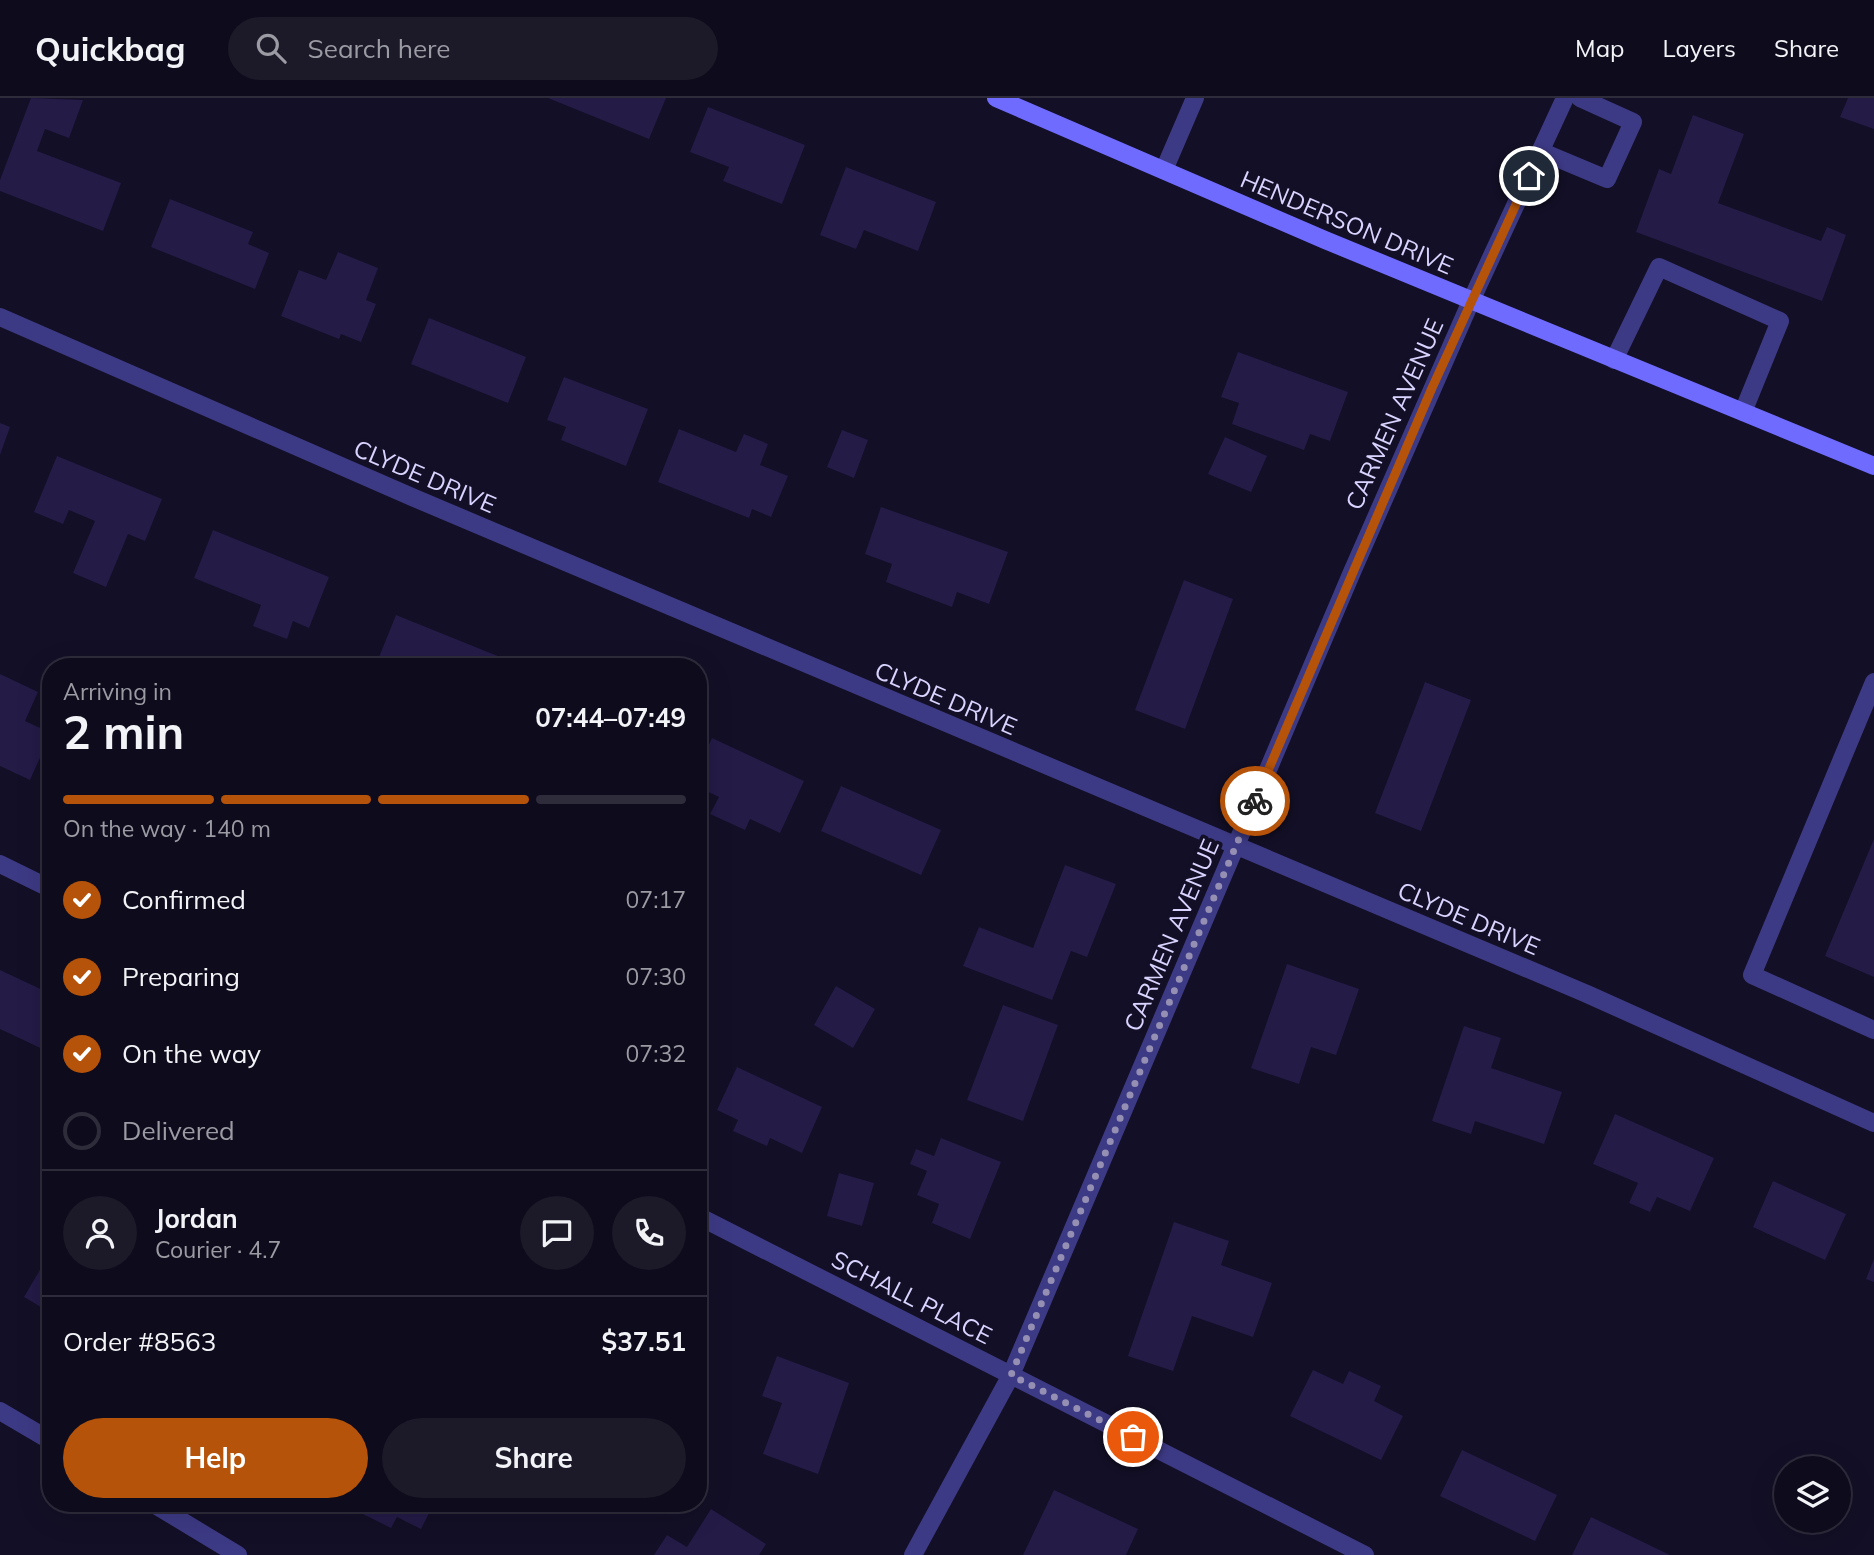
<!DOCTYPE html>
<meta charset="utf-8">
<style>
:root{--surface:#0e0b1c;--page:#1c1929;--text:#f1f3f6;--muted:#9b9ba3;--line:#2e2b3b;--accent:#b45309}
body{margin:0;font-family:Mulish,sans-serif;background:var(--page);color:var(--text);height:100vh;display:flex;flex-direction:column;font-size:26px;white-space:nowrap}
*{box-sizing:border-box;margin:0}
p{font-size:23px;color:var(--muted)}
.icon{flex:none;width:38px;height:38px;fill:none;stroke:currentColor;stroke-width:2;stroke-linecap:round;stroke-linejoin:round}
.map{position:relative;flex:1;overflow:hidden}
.side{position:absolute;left:42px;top:560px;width:665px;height:854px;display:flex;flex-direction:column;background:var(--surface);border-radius:28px;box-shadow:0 7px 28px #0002,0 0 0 2px var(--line)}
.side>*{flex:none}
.controls{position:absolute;left:1774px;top:1358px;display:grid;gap:14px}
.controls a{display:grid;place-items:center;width:77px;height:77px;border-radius:50%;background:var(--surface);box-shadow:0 7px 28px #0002,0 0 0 2px var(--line);font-size:35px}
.pin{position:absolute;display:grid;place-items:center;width:60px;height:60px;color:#fff;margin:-30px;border:4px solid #fff;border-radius:50%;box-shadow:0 2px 7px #0007}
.courier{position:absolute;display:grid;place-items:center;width:70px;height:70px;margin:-35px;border:5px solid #b45309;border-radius:50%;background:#fff;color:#222;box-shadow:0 2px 9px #0007}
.head em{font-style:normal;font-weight:700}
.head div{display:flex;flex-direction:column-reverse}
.head{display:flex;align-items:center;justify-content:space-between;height:119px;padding:0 21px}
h1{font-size:46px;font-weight:700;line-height:52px}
.bar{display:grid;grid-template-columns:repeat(4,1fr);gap:10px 7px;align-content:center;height:84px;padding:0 21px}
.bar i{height:9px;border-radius:5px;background:var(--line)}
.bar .on{background:var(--accent)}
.bar p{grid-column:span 4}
.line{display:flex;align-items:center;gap:18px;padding:0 21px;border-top:2px solid var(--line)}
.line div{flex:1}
.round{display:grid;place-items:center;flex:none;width:74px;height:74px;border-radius:37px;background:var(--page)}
ol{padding:0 21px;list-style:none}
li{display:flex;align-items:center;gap:21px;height:77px}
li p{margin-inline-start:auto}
li .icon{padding:7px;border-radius:50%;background:var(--accent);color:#fff;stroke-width:4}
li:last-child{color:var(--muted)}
li i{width:38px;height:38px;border:4px solid var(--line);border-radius:50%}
.primary-button{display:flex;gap:14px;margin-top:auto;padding:14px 21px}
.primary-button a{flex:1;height:80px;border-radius:42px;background:var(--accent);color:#fff;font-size:28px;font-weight:700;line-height:80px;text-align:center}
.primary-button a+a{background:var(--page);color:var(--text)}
header{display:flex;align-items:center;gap:42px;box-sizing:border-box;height:98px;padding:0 35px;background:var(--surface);border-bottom:2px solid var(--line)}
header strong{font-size:33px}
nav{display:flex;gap:38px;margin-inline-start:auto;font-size:24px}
.search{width:490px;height:63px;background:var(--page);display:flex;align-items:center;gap:18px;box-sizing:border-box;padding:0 24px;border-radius:38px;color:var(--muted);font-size:26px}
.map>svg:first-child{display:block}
.building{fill:#241b47}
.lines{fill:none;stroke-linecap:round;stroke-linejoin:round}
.service{stroke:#3d3a85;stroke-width:18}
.minor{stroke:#3d3a85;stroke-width:18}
.secondary{stroke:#6f6bff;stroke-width:18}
.done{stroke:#948fb3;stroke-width:7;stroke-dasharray:0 12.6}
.route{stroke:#b45309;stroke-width:9}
.labels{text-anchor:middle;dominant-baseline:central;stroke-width:7;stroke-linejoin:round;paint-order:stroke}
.street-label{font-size:24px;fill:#d9d4ff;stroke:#130f26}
</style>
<header>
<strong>Quickbag</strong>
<div class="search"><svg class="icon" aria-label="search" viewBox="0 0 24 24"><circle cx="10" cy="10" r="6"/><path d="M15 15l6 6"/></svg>Search here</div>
<nav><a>Map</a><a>Layers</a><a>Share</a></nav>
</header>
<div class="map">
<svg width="1874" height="1457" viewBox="0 0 1874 1457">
<rect width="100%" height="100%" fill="#130f26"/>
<path class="building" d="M31,0L83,2L69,40L45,31L37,53L121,85L103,133L0,93V82Z
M548,0H666L649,41Z
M1848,0H1874V31L1840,19Z
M708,9L805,47L782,106L723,83L729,69L690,54Z
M1693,17L1744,36L1718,105L1821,143L1827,129L1846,137L1822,203L1636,134L1659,71L1671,76Z
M846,69L936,104L918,153L864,132L856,151L820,137Z
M170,101L253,134L248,146L269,155L255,191L151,149Z
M338,154L378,170L366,202L376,206L361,244L341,236L339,241L281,218L299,172L326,182Z
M429,220L526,259L508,305L411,266Z
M1238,254L1348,294L1330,343L1310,336L1304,352L1232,326L1239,305L1221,299Z
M564,279L648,311L626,368L561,342L566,329L547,322Z
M0,325L10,329L0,357Z
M679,331L736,354L744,336L768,346L760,367L788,378L771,419L752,411L749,420L658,384Z
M842,332L868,342L854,380L827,369Z
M1225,339L1267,358L1251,394L1208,376Z
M57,358L162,401L145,443L128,436L106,489L73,475L95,423L69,412L63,426L34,414Z
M881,409L1008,454L989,506L957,494L952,509L886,484L892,466L865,456Z
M213,432L329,479L309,530L293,523L287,541L253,528L261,507L194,480Z
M1184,482L1233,501L1185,631L1135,612Z
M396,517L525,569H375Z
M0,576L38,594L25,623L51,635L30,682L0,668Z
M1425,584L1471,602L1421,733L1375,715Z
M712,640L804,683L780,735L750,721L745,732L710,716L719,699L698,689V671Z
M841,688L941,732L921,777L821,733Z
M1874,741V879L1825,858Z
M1065,767L1116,786L1087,859L1071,853L1052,902L963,868L979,829L1033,850Z
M1287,866L1359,891L1336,957L1311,949L1299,986L1251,970Z
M0,872L51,896V955L0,931Z
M836,888L875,911L853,950L814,927Z
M1003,907L1058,927L1023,1023L967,1002Z
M1464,928L1501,940L1491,970L1562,994L1544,1046L1475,1023L1471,1036L1432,1023Z
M737,969L822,1009L802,1055L770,1040L767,1048L733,1033L738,1022L717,1012Z
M1615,1016L1714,1060L1690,1113L1657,1099L1650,1114L1629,1105L1638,1085L1593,1066Z
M941,1040L1001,1064L970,1141L932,1125L939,1106L917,1097L927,1073L910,1066L916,1051L934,1058Z
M839,1075L874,1085L862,1128L827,1118Z
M1773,1083L1846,1116L1825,1162L1753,1129Z
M1174,1124L1229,1143L1221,1167L1272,1185L1253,1239L1192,1218L1173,1273L1128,1258Z
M51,1153V1215L24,1199Z
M1874,1161V1184L1866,1181Z
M777,1258L849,1285L818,1376L763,1356L782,1305L762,1298Z
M1313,1272L1343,1286L1349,1273L1381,1288L1374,1303L1403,1318L1381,1362L1290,1318Z
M1462,1352L1557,1397L1535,1443L1440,1398Z
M1054,1392L1138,1431L1126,1457H1023Z
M364,1405H434L421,1431L397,1419L391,1430L359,1414Z
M711,1411L766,1446L759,1457H654L667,1437L687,1449Z
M1591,1419L1670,1457H1572Z"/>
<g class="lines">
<path class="service" d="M1540,53L1607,81L1633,24L1580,0
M1164,72L1195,0
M1614,262L1659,169L1780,223L1743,314
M1874,584L1752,877L1874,932"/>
<path class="minor" d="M0,219L412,399L1587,896L1874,1025
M0,766L51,791
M698,1118L1365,1457
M0,1313L51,1343
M152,1405L238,1457
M913,1457L1011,1277L1352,474L1471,203L1565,0"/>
<path class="secondary" d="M996,0L1325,142L1874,368"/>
</g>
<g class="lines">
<path class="done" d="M1133,1339L1011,1277L1255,703"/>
<path class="route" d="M1255,703L1432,290L1529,78"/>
</g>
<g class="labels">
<g class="street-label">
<text transform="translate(1347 124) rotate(23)">HENDERSON DRIVE</text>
<text transform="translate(1394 316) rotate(-66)">CARMEN AVENUE</text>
<text transform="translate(425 378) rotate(23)">CLYDE DRIVE</text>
<text transform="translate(946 600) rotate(23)">CLYDE DRIVE</text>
<text transform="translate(1469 820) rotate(23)">CLYDE DRIVE</text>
<text transform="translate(1171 837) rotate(-67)">CARMEN AVENUE</text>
<text transform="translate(912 1199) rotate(27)">SCHALL PLACE</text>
</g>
</g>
</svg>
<div class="controls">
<a><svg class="icon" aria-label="layers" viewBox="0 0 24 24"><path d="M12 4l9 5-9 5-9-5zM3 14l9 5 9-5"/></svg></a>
</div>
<div class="pin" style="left:1133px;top:1339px;background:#ea580c"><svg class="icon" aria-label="bag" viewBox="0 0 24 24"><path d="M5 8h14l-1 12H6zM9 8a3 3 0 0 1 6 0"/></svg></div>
<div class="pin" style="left:1529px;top:78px;background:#1f2937"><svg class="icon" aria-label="home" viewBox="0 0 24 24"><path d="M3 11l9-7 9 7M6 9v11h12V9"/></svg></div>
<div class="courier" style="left:1255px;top:703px"><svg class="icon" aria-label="bike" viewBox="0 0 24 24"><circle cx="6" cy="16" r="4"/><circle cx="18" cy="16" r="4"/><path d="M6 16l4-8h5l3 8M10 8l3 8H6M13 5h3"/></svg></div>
<section class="side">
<div class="head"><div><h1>2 min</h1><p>Arriving in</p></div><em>07:44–07:49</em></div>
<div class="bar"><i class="on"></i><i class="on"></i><i class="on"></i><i></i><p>On the way · 140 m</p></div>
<ol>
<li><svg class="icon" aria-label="check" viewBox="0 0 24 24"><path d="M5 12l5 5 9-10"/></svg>Confirmed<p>07:17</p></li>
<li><svg class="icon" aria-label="check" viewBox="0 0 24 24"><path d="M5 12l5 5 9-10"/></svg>Preparing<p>07:30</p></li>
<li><svg class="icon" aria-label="check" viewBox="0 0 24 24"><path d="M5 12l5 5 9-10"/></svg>On the way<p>07:32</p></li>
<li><i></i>Delivered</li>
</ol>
<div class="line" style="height:126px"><a class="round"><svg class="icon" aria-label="person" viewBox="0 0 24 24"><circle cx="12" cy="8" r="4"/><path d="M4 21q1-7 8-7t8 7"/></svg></a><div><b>Jordan</b><p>Courier · 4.7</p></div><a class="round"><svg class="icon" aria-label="chat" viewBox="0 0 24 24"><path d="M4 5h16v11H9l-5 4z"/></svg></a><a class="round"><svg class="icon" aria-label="phone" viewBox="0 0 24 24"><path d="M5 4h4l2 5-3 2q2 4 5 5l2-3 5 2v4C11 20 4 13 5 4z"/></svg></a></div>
<div class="line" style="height:91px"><div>Order #8563</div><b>$37.51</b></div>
<div class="primary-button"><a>Help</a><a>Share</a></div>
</section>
</div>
